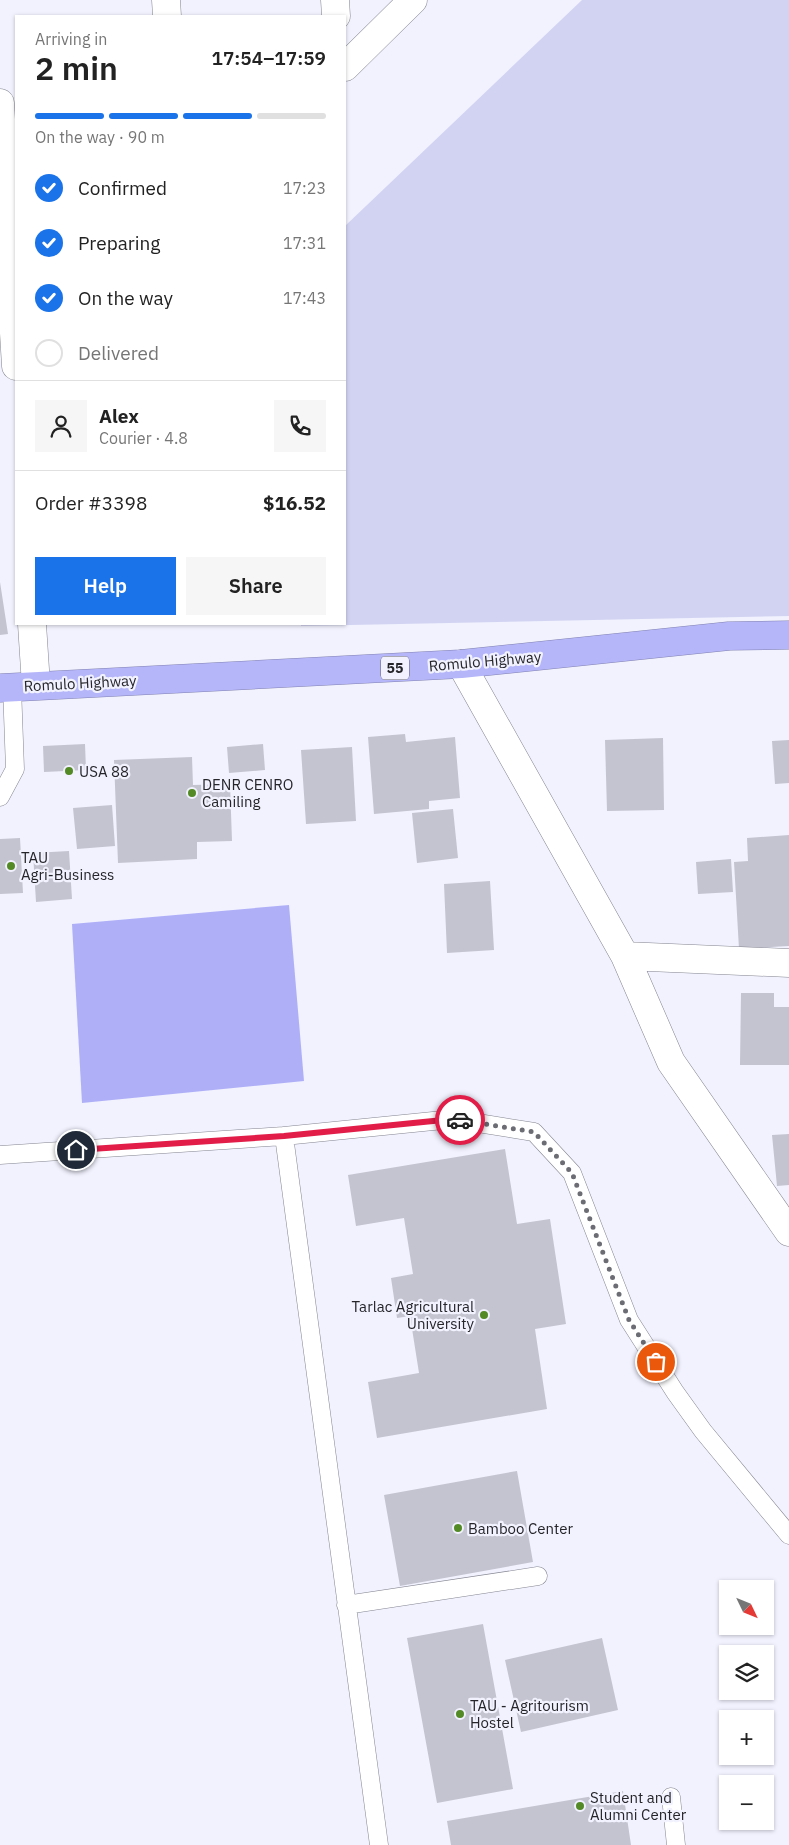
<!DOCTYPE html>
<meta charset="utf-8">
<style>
:root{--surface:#fff;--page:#f6f6f6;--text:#222;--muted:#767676;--line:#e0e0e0;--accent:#1a73e8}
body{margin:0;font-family:"IBM Plex Sans",sans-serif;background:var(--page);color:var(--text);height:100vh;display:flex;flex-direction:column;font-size:19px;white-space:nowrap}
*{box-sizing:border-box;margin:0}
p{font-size:16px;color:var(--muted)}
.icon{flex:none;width:28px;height:28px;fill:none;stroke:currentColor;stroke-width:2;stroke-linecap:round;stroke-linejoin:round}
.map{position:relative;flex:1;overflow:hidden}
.side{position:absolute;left:15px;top:15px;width:331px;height:610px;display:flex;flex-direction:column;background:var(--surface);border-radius:0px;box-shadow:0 1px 4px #0004}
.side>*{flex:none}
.needle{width:32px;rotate:133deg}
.tools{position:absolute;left:719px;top:1580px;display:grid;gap:10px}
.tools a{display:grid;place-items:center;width:55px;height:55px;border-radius:0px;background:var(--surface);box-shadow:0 1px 4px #0004;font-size:25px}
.pin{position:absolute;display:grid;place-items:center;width:42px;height:42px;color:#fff;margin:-21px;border:2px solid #fff;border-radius:50%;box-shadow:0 1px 5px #0007}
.courier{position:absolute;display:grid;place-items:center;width:50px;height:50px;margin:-25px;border:4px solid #e11d48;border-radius:50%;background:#fff;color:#222;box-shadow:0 1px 6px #0007}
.headline em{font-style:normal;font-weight:600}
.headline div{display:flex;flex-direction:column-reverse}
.headline{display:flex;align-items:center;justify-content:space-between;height:85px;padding:0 20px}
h1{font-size:32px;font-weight:600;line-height:38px}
.bar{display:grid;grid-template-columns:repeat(4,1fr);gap:8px 5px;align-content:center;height:60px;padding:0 20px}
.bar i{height:6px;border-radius:4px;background:var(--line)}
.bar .current{background:var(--accent)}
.bar p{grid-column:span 4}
.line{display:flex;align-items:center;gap:12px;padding:0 20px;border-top:1px solid var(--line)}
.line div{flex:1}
.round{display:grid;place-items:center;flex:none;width:52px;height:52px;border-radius:0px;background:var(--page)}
ol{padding:0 20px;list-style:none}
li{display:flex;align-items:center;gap:15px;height:55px}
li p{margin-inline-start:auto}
li .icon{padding:5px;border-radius:50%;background:var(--accent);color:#fff;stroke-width:4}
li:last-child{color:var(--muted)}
li i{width:28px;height:28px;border:2px solid var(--line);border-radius:50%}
.primary-button{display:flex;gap:10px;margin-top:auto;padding:10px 20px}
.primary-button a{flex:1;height:58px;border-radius:0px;background:var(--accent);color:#fff;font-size:20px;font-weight:600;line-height:58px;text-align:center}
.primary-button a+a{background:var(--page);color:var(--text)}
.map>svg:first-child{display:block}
.green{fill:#d2d3f2}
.water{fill:#afaff8}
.building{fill:#c4c4d0}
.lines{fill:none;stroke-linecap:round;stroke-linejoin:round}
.lane-casing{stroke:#848590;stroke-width:19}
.street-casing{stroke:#848590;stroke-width:29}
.highway-casing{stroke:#8383b1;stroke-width:29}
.lane{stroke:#fff;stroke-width:18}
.street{stroke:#fff;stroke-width:28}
.highway{stroke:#b5b5fa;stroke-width:28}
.done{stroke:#6c6d74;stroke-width:5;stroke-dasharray:0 9}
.route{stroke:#e11d48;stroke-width:6}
.poi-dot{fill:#538a25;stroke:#f1f2fe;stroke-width:2}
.labels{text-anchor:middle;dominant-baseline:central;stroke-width:4.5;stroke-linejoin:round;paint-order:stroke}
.shield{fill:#f1f2fe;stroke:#62626a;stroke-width:1}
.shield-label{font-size:14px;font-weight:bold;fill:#25252a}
.street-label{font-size:15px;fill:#25252a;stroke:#f1f2fe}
.poi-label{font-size:15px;fill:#25252a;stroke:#f1f2fe;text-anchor:start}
</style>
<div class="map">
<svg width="789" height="1845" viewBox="0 0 789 1845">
<rect width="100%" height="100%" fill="#f1f2fe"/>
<path class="green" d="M582,0H789V616L301,626V624H345V226Z"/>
<path class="water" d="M289,905L304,1081L82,1103L72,924Z"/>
<path class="building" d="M0,582L8,634L0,635Z
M405,734L406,742L455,737L460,798L429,801V809L374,814L368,737Z
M663,738L664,810L607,811L605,740Z
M789,740V783L775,784L772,741Z
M85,744L86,770L44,772L43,746Z
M263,744L265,770L229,773L227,747Z
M352,747L356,821L306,824L301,750Z
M192,757L193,785L230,784L232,841L197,842V859L118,863L114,760Z
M112,805L115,846L77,849L73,808Z
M453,809L458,858L417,863L412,813Z
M789,835V946L739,949L734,862L748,861L747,838Z
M20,838L23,893L0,894V839Z
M69,851L72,899L36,902L33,853Z
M731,859L733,892L698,894L696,862Z
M490,881L494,950L447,953L444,884Z
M741,993H774V1007H789V1065H740Z
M789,1134V1185L777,1186L772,1135Z
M505,1149L517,1224L550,1219L566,1324L535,1329L547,1409L377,1438L368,1382L419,1373L410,1316L397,1318L391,1278L413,1274L404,1218L356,1226L348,1175Z
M517,1471L533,1562L400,1586L384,1495Z
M483,1624L513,1789L437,1803L407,1638Z
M602,1638L618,1710L521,1732L505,1660Z
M623,1791L631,1845H451L447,1821Z"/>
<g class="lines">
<g class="lane-casing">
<path id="lane" d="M0,797L15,769L12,687
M284,1136L379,1845
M0,1155L284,1136L453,1119L534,1132L572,1173L629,1320L675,1392L703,1431L789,1535
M346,1605L538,1576
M671,1797L676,1845"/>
</g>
<g class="street-casing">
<path id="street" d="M166,0L167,16
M335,0L336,16
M345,67L413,0
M0,103L16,366
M32,624L36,685
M461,664L625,956L671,1062L789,1232
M625,956L789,963"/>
</g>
<g class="highway-casing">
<path id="highway" d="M0,688L461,664L729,636L789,635"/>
</g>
<use href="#lane" class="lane"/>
<use href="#street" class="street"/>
<use href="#highway" class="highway"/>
</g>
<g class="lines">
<path class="done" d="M460,1120L534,1132L572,1173L629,1320L656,1362"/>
<path class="route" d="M76,1150L284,1136L453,1119L460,1120"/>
</g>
<g class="poi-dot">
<circle cx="69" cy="771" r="5"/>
<circle cx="192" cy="793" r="5"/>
<circle cx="11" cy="866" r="5"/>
<circle cx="484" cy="1315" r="5"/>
<circle cx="458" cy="1528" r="5"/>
<circle cx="460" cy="1714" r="5"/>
<circle cx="580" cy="1806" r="5"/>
</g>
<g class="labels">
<rect class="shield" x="381" y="656.5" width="28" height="23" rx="4"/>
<g class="shield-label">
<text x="395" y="668">55</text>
</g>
<g class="street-label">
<text transform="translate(485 661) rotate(-5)">Romulo Highway</text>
<text transform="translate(80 683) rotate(-3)">Romulo Highway</text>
</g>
<g class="poi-label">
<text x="79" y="771">USA 88</text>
<text x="202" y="784">DENR CENRO<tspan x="202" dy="17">Camiling</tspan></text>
<text x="21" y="857">TAU<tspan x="21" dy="17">Agri-Business</tspan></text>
<text x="474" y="1306" text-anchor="end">Tarlac Agricultural<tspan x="474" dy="17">University</tspan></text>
<text x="468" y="1528">Bamboo Center</text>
<text x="470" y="1705">TAU - Agritourism<tspan x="470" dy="17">Hostel</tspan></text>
<text x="590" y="1797">Student and<tspan x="590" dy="17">Alumni Center</tspan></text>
</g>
</g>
</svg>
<div class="tools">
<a><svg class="needle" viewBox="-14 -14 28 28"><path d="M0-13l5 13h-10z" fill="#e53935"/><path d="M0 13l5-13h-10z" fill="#767676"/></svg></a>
<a><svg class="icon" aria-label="layers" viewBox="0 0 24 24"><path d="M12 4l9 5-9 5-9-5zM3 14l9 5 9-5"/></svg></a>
<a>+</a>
<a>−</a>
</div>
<div class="pin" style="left:656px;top:1362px;background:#ea580c"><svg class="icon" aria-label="bag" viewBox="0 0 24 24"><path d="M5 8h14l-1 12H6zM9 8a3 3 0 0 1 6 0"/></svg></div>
<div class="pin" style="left:76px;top:1150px;background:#1f2937"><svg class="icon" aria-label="home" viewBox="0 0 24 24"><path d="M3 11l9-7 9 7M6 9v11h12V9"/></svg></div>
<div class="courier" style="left:460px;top:1120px"><svg class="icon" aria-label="car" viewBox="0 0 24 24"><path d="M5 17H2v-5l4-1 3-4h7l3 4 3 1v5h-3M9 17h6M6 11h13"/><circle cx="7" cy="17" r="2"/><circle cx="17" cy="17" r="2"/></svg></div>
<section class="side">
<div class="headline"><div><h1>2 min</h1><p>Arriving in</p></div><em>17:54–17:59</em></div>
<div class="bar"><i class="current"></i><i class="current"></i><i class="current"></i><i></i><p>On the way · 90 m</p></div>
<ol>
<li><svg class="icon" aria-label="check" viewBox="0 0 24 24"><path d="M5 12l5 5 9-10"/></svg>Confirmed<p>17:23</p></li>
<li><svg class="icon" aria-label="check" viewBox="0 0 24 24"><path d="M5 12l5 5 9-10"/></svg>Preparing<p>17:31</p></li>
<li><svg class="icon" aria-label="check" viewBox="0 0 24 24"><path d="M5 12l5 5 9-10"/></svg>On the way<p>17:43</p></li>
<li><i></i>Delivered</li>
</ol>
<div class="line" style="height:90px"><a class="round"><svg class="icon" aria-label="person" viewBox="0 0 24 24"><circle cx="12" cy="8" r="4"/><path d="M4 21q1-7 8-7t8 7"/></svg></a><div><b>Alex</b><p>Courier · 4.8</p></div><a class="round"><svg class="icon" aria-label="phone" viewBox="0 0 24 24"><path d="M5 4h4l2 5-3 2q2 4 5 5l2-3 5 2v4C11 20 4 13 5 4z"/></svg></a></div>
<div class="line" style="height:65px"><div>Order #3398</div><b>$16.52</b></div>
<div class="primary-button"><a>Help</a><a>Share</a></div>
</section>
</div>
